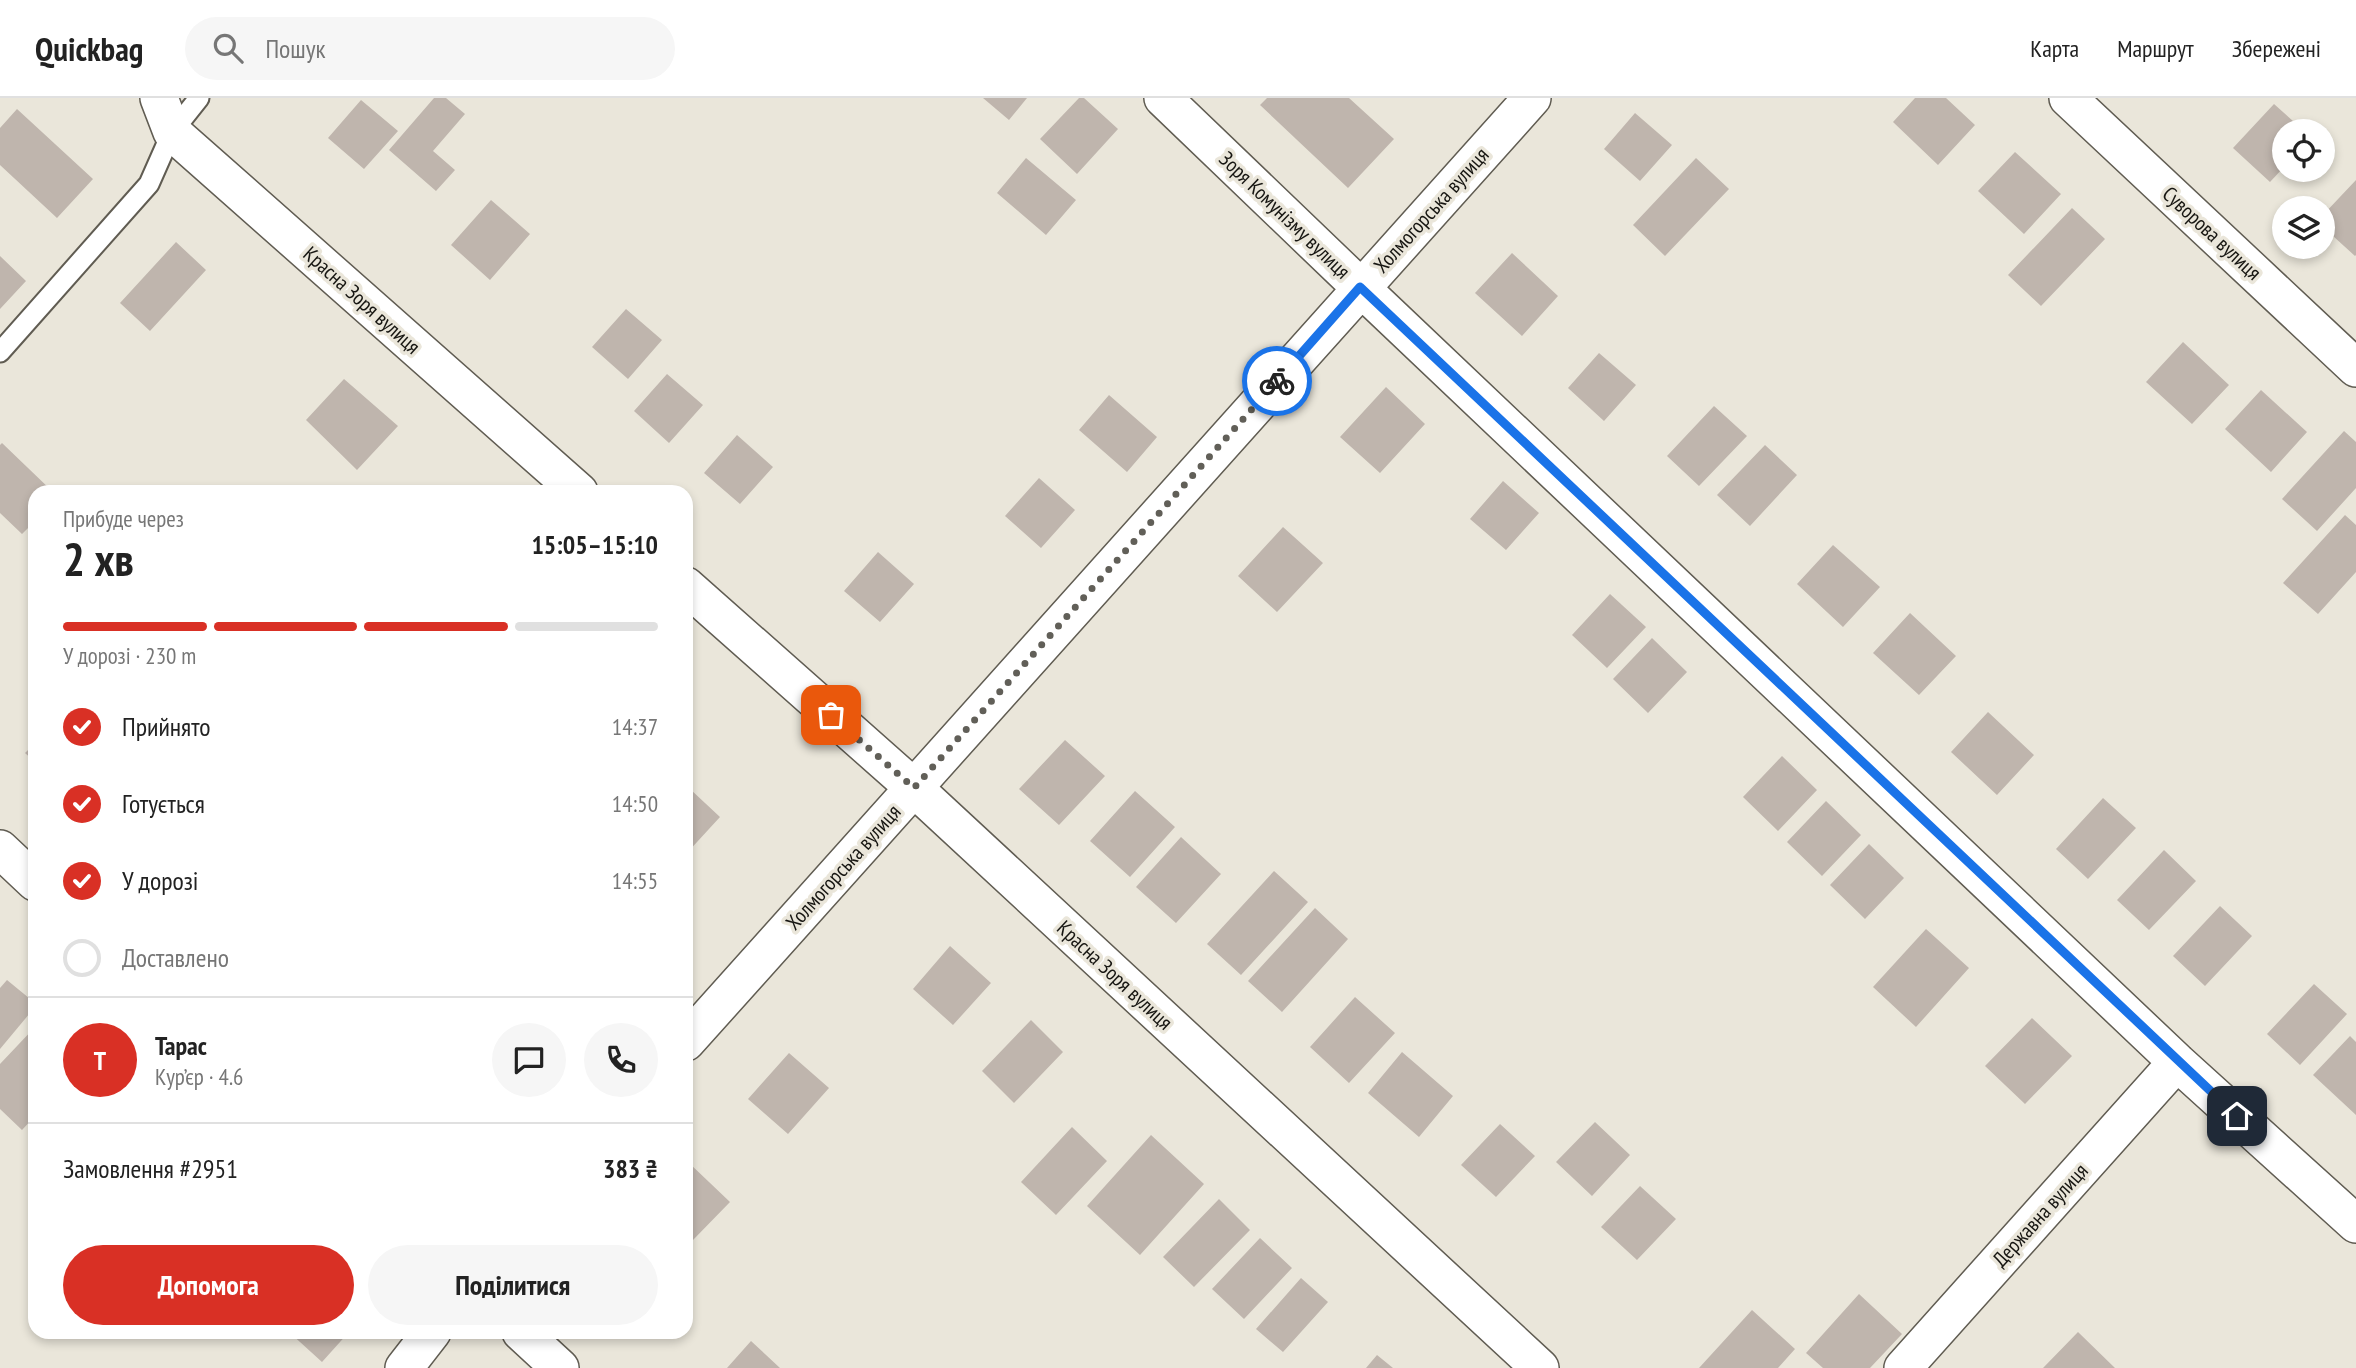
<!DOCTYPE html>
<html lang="uk">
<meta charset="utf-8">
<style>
:root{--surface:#fff;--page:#f6f6f6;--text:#222;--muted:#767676;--line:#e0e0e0;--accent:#d93025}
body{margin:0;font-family:"PT Sans Narrow",sans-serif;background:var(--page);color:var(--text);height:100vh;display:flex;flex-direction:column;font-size:26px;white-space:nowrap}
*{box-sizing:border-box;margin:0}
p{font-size:23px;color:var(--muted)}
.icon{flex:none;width:38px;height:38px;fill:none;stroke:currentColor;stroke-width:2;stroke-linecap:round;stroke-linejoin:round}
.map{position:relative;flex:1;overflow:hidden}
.side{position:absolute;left:28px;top:387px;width:665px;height:854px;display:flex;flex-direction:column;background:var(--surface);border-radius:21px;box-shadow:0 4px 10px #0003}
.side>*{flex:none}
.buttons{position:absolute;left:2272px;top:21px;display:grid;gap:14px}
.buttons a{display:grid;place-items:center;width:63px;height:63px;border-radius:50%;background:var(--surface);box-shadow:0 4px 10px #0003;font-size:35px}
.pin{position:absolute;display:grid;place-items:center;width:60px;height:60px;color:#fff;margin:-30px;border-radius:14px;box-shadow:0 4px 10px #0006}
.courier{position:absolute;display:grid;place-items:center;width:70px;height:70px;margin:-35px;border:5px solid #1a73e8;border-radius:50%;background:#fff;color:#222;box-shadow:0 2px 9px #0007}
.summary em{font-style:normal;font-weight:800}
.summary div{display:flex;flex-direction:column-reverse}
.summary{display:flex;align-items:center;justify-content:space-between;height:119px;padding:0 35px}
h1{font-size:46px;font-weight:800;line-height:52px}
.bar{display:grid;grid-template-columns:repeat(4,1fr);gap:10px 7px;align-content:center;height:84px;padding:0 35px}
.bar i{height:9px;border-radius:5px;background:var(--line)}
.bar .on{background:var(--accent)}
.bar p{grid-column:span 4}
.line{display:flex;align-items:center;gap:18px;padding:0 35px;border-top:2px solid var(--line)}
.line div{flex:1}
.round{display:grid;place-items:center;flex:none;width:74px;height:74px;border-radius:37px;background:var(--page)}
ol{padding:0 35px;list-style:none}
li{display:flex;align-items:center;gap:21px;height:77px}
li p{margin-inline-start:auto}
li .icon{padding:7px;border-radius:50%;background:var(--accent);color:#fff;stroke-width:4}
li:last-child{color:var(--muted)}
li i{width:38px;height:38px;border:4px solid var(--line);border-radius:50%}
.cta{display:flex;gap:14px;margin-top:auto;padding:14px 35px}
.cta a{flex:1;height:80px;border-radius:42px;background:var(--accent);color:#fff;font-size:28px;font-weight:800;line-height:80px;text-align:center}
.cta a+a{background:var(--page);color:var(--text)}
header{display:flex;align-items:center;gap:42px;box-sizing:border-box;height:98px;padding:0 35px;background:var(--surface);border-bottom:2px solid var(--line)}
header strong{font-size:33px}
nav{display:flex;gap:38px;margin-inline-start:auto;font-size:24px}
.search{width:490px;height:63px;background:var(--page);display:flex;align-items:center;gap:18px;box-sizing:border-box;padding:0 24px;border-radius:38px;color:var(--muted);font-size:26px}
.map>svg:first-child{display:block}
.building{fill:#bfb5ad}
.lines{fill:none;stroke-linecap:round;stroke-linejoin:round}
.service-casing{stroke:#605c52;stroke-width:23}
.minor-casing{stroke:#605c52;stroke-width:40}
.service{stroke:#fff;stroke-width:19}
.minor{stroke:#fff;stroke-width:37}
.done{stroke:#615f58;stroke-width:7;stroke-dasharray:0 12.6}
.route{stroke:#1a73e8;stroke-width:9}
.labels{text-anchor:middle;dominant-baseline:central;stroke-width:7;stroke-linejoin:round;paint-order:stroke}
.street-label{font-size:21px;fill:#171612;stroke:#eae6da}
</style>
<header>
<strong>Quickbag</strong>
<div class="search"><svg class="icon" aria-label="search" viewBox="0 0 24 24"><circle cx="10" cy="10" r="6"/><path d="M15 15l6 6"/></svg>Пошук</div>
<nav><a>Карта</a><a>Маршрут</a><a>Збережені</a></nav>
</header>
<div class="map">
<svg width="2356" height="1270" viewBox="0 0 2356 1270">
<rect width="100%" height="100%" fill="#eae6da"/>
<path class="building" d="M434,0H446L465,16L433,53L455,72L436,93L389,52Z
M983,0H1027L1009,22Z
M1079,0H1084L1118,31L1077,76L1040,41Z
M1267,0H1349L1394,41L1348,90L1260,7Z
M1915,0H1946L1975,27L1938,67L1893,24Z
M361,2L398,33L364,71L328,40Z
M2274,6L2304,33H2284V69L2270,84L2233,50Z
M17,11L93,81L57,120L0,67V30Z
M1635,15L1672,47L1640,83L1604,51Z
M2015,54L2061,96L2024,136L1978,93Z
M1026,60L1076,102L1046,137L997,95Z
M1696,60L1729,91L1665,158L1633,127Z
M2356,82V157L2355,158L2322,128V118Z
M491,102L530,136L490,182L451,147Z
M2072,110L2105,141L2041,208L2008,177Z
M176,144L206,172L150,233L120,205Z
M1512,155L1558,198L1522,238L1475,195Z
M0,158L26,183L0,211Z
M626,211L662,242L628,281L592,249Z
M2183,244L2229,287L2192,326L2146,284Z
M1599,255L1636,287L1604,323L1568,290Z
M667,276L703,307L669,345L634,313Z
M344,281L398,328L357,372L306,322Z
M1386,289L1425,326L1380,375L1340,339Z
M2261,292L2307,334L2271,374L2225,331Z
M1109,297L1157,339L1127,374L1079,332Z
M1714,308L1747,338L1699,388L1667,358Z
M2344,333L2356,344V390L2317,433L2282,401Z
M737,337L773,369L740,406L704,375Z
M2,345L53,394H35V423L22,436L0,415V347Z
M1765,347L1797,377L1750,428L1717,397Z
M1039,380L1075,412L1041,450L1005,418Z
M1503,383L1539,415L1506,452L1470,421Z
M2345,417L2356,427V474L2318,516L2283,485Z
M1283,429L1323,465L1277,514L1238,478Z
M1833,447L1880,489L1843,529L1797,486Z
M878,454L914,486L880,524L844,493Z
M1610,496L1646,529L1607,570L1572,537Z
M1910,515L1956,558L1919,597L1873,555Z
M1652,540L1687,574L1648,615L1613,581Z
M1988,614L2034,657L1997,697L1951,654Z
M1065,642L1105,678L1059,727L1019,691Z
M35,645V664L25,655Z
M1782,658L1817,692L1778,733L1743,699Z
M690,691L720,719L686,756V695Z
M1135,693L1175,729L1130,779L1090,743Z
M2103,700L2136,730L2088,781L2056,751Z
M1826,703L1861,737L1822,778L1787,744Z
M1181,739L1221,776L1176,825L1136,789Z
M1869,746L1904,780L1865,821L1830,787Z
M2164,752L2196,783L2149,832L2117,802Z
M1274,773L1308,804L1241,877L1207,846Z
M2220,808L2252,838L2205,888L2173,858Z
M1315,810L1348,841L1282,914L1248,883Z
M1926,831L1969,870L1916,929L1873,889Z
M950,848L991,885L953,927L913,891Z
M7,882L35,905V909L0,951V890Z
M2314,886L2347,916L2300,967L2267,936Z
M1355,899L1395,935L1349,985L1310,949Z
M2032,920L2072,958L2025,1006L1985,968Z
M1031,922L1063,954L1014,1005L982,973Z
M35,929V1018L22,1032L0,1011V966Z
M2350,938L2356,944V1017L2313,977Z
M1402,954L1453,998L1419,1039L1368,995Z
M789,955L829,990L788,1036L748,1001Z
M1595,1024L1630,1057L1592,1098L1556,1064Z
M1500,1026L1535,1058L1496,1099L1461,1067Z
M1072,1029L1107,1063L1056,1117L1021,1084Z
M1151,1037L1204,1086L1140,1157L1087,1108Z
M688,1064L730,1104L693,1142L686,1135Z
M1640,1088L1676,1121L1637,1162L1601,1129Z
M1219,1101L1250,1132L1194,1189L1163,1159Z
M1260,1140L1292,1170L1244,1221L1212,1191Z
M1301,1180L1328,1204L1283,1254L1256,1231Z
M1859,1196L1902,1236L1870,1270H1823L1806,1255Z
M1752,1212L1795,1251L1778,1270H1699Z
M289,1234H349L322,1264Z
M2078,1234L2115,1270H2043Z
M751,1243L780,1270H727Z
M1377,1257L1393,1270H1366Z"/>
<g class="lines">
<g class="service-casing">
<path id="service" d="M0,254L149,86L172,34L199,0"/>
</g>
<g class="minor-casing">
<path id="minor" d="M159,0L172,34L579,394
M1163,0L1360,189L2177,964L2356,1126
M2068,0L2356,270
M686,488L914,690L1540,1270
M0,751L35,784
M686,944L1532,0
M521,1234L560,1270
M404,1270L432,1234
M1903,1270L2177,964"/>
</g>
<use href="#service" class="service"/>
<use href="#minor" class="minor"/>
</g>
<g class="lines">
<path class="done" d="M831,617L914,690L1277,283"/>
<path class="route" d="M1277,283L1360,189L2237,1018"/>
</g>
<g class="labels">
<g class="street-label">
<text transform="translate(1431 112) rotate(-48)">Холмогорська вулиця</text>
<text transform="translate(1285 117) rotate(44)">Зоря Комунізму вулиця</text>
<text transform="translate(2212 135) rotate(43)">Суворова вулиця</text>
<text transform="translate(362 202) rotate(42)">Красна Зоря вулиця</text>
<text transform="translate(843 769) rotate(-48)">Холмогорська вулиця</text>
<text transform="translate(1115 877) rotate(43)">Красна Зоря вулиця</text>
<text transform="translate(2040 1117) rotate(-48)">Державна вулиця</text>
</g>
</g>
</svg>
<div class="buttons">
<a><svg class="icon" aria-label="locate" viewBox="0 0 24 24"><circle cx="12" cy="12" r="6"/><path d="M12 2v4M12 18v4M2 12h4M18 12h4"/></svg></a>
<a><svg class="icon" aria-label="layers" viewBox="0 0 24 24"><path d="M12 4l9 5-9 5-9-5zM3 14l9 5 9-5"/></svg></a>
</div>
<div class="pin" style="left:831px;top:617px;background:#ea580c"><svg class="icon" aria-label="bag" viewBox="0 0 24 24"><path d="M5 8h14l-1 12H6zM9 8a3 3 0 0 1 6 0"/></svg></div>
<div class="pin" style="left:2237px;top:1018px;background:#1f2937"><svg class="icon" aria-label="home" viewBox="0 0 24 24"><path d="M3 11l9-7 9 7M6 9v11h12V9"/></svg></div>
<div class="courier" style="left:1277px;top:283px"><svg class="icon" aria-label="bike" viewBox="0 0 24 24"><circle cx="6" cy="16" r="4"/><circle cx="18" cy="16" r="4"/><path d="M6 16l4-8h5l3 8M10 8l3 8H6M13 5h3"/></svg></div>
<section class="side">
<div class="summary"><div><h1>2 хв</h1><p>Прибуде через</p></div><em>15:05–15:10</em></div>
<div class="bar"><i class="on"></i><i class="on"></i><i class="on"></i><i></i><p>У дорозі · 230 m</p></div>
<ol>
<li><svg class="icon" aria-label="check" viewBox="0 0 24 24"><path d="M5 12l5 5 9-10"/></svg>Прийнято<p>14:37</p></li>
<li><svg class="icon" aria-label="check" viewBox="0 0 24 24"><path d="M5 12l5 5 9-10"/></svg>Готується<p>14:50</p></li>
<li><svg class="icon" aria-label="check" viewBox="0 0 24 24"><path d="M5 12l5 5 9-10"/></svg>У дорозі<p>14:55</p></li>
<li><i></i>Доставлено</li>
</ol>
<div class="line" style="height:126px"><b class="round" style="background:var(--accent);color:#fff">Т</b><div><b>Тарас</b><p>Кур’єр · 4.6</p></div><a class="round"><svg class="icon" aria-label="chat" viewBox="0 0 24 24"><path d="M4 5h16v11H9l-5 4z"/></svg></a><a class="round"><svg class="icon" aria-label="phone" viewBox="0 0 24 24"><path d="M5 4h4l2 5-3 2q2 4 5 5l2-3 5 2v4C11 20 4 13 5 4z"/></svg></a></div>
<div class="line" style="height:91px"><div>Замовлення #2951</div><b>383 ₴</b></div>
<div class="cta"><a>Допомога</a><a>Поділитися</a></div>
</section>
</div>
